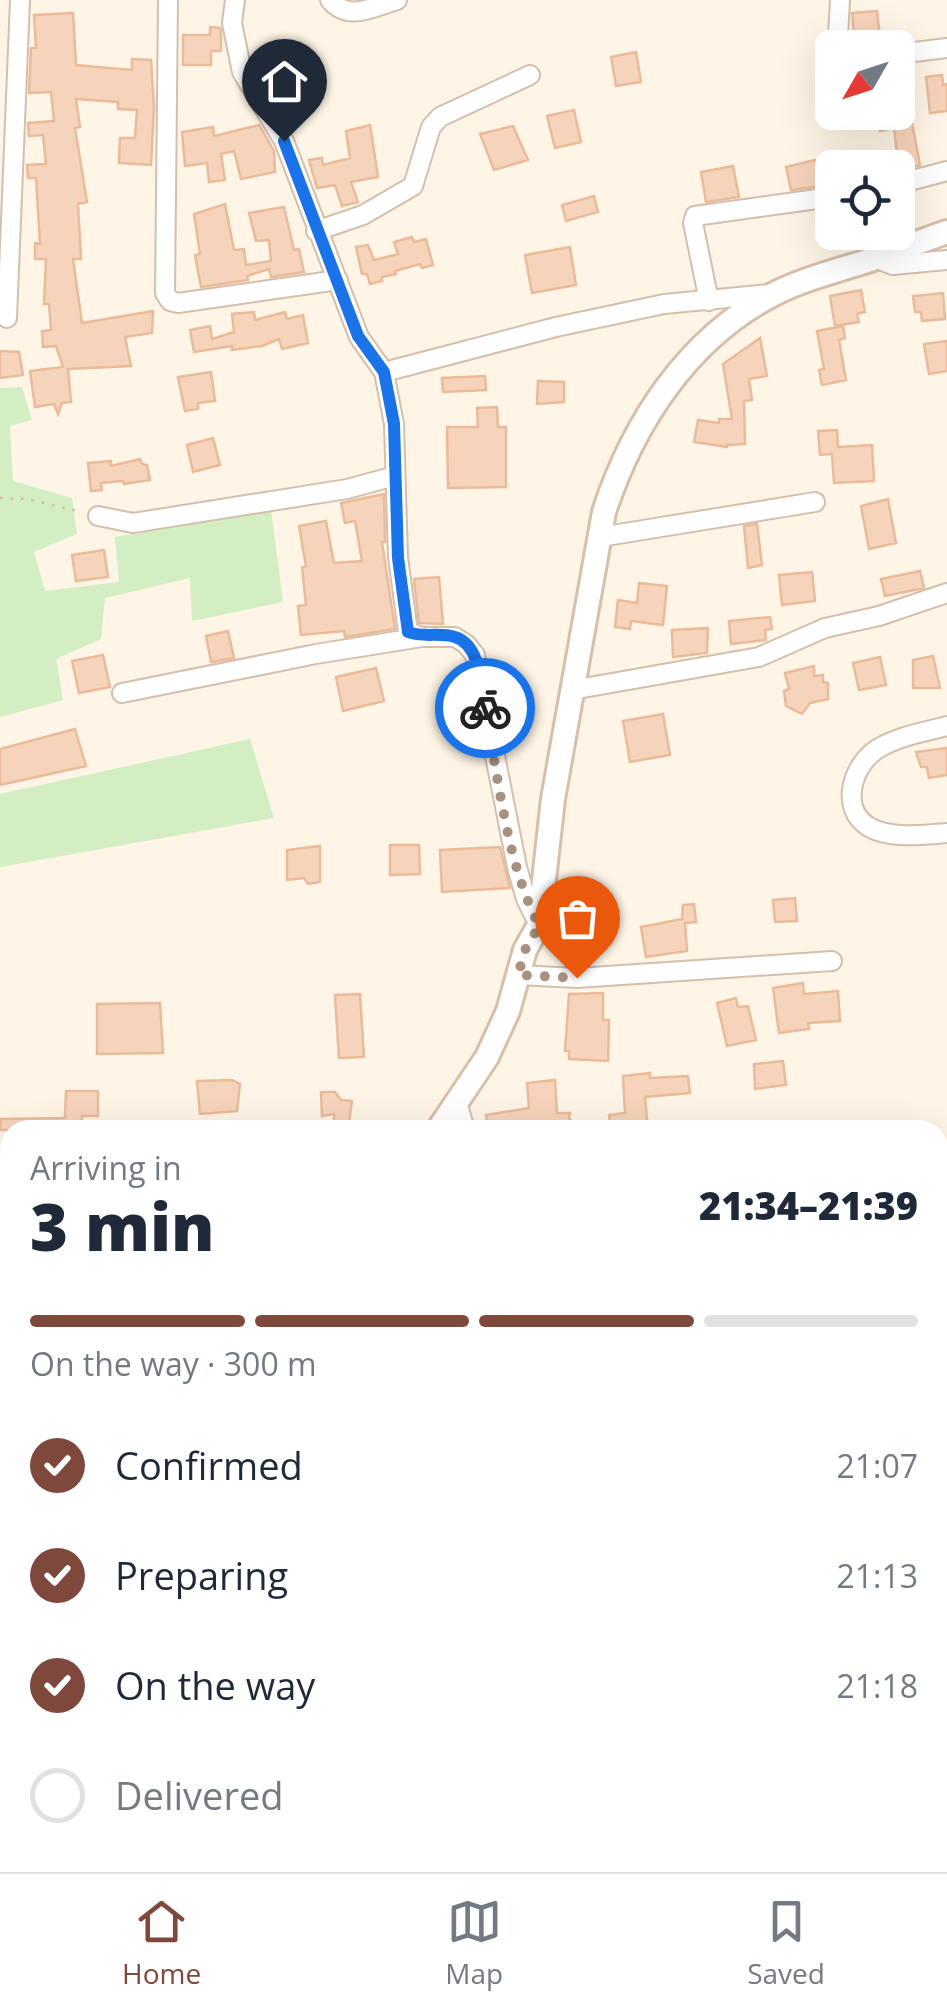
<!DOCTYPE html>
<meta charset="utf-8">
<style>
:root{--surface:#fff;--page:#f6f6f7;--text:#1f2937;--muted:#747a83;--line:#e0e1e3;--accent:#7e483c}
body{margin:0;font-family:"Open Sans",sans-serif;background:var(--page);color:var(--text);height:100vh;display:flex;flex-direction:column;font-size:38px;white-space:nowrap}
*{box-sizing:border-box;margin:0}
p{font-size:32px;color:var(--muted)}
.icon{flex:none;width:55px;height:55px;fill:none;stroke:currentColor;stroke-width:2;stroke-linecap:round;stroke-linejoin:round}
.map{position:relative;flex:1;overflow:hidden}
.sheet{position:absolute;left:0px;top:1120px;width:948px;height:752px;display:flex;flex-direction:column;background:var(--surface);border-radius:30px 30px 0 0;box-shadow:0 10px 40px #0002}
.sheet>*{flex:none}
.needle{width:65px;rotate:231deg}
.fabs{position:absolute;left:815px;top:30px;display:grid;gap:20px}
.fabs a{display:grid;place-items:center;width:100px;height:100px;border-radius:15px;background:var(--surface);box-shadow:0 10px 40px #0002;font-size:50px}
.pin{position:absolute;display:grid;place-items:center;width:85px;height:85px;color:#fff;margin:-102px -42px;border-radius:50% 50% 50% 0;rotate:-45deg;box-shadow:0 0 10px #0007}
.pin .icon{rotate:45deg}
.courier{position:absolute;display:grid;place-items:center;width:100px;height:100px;margin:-50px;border:8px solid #1a73e8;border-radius:50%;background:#fff;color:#222;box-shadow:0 2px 12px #0007}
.overview em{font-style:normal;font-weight:800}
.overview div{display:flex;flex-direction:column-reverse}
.overview{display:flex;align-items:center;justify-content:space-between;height:170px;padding:0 30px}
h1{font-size:65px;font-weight:800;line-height:75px}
.bar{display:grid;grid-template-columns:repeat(4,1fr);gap:15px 10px;align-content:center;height:120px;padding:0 30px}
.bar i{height:12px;border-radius:8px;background:var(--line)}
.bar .active{background:var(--accent)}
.bar p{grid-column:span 4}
ol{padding:0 30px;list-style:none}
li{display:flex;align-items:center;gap:30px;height:110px}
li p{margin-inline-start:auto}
li .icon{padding:10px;border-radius:50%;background:var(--accent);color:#fff;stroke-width:4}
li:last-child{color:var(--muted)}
li i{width:55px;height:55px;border:5px solid var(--line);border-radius:50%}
.dock{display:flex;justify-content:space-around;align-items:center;height:140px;border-top:2px solid var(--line);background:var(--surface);font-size:28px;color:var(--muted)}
.dock a{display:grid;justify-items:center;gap:5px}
.dock .active{color:var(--accent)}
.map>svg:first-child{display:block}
.green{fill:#d3eec3}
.building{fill:#f6d4bb;stroke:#eabb9a;stroke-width:2.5}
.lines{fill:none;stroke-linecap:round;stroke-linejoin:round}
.minor-casing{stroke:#d4bfad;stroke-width:22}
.secondary-casing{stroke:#d7bfaa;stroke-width:28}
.path{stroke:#dcb79e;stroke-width:2.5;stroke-dasharray:2.5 8;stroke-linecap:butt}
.minor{stroke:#fff;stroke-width:18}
.secondary{stroke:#fff;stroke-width:22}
.done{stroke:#a8917f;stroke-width:10;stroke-dasharray:0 18}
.route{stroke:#1a73e8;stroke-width:12}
</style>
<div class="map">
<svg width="947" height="1872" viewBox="0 0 947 1872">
<rect width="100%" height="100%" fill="#fef5e6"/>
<path class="green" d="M22,387L32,420L10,426L13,481L72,498L77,534L34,552L45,591L119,582L115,537L271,509L283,602L192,621L190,578L105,598L101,639L56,659L63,700L0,717V388Z
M250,739L274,818L0,867V794Z"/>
<path class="building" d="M877,11L881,48H855L852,13Z
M73,13L76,65L132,70V59L151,60L154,107L151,165L119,163L120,138H135L137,110L118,109V102L76,99L80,127L75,128L87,202L78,204L81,259H73L82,323L153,311L152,333L125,337L131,366L68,369L71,402L62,403L58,414L54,404L35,407L30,371L63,367L56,346L43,347L42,331L51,330L49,304H44L46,259H35V243L40,244L36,178H28L27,165L46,164L43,135L29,136L28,123L54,121L51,92L29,93L31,48H36L34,15Z
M210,27L220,28L221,32V51H211V65H183V35H210Z
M636,52L641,82L616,86L611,57Z
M942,75L943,85L947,84V111L930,113L926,77Z
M898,76H903L920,165L902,170V163H898L894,128L880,131L877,112H898Z
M574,110L581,142L555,148L547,116Z
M259,125L274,151L275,172L241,179L234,151L221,154L225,180L209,182L207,163L185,166L182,132L213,127L214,136Z
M370,125L378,177L351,182L358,202L342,206L335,185L317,188L309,160L322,158L323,165L350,158L346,131Z
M513,126L528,160L494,170L480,134Z
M815,160L821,186L791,190L786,167Z
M733,166L739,197L706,202L701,172Z
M594,196L598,212L566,221L562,205Z
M225,204L234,250L244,249L246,265L271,261L269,240L256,241L249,213L284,207L294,250L299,249L304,272L271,277L269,269L247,276L248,280L201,287L195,255L200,254L194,214Z
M412,237L414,242L426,239L433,265L422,268L420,264L395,271L396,274L382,277V281L370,284L367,274H362L356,247L368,245L374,260L398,254L394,242Z
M570,247L576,285L532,293L525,255Z
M861,290L865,312L857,314L859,322L835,326L830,296Z
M943,293L945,319L922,321L921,312H915L913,296Z
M254,312L255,320L285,312L287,319L303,315L308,343L282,349L279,339L262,346L232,350V346L194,352L190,330L210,326L212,339L234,332L232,314Z
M843,326L845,338L839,340L846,380L822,385L819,370L824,369L817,331Z
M760,338L767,376L749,379L752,400L744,401L745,444L727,445V447L694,442L698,420L719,423V419H732L723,364Z
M947,341V371L929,374L924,344Z
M0,351L19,352L23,375L0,378Z
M211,372L215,401L198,403V409L185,411L178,377Z
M485,376L486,390L443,392L442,378Z
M538,381L564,382V402L537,404Z
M497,407L498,427H506V487L448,488L447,427H478L477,408Z
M837,430L838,447L872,445L874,481L834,483L832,454L820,455L818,431Z
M213,438L220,465L193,472L187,445Z
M140,459L142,464L147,465L150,480L124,484L123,481L101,483L102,490L91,491L88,463L111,461V466Z
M384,494L385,542H382L395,629L345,637L344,631L301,635L298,606L306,605L302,567L306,566L299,526L326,521L334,563L362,561L355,521L345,523L341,503Z
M888,499L896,543L869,549L861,506Z
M757,524L762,565L748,568L744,526Z
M104,550L108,577L76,581L72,555Z
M920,571L924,588L885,596L881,579Z
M812,572L815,601L782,605L779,575Z
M439,577L443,624L419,623L414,579Z
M639,583L667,586L663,625L631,621L630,629L615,627L618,600L637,603Z
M770,617L772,629L765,630L766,640L731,644L729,621Z
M708,628L707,653L673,657L672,630Z
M228,631L234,658L211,662L206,636Z
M103,655L110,687L79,693L72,661Z
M933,656L940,688H913V660Z
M880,657L886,685L859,690L853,663Z
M814,666V676L823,675V682L828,683V699L810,703L802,714L786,706L784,691L789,689L785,673Z
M376,668L384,701L343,711L336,677Z
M663,714L670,755L630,762L623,721Z
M75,729L86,766L0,785V749Z
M947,748V775L929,778L927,767H921L916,752Z
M390,845H419L420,874L390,875Z
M320,846V882L308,884L304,878L287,880V850Z
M500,847L510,888L442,892L440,850Z
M795,898L797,921L775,922L773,900Z
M694,904L696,922L685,923L687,951L646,957L641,927L682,919L683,905Z
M803,983L804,994L838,991L840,1021L808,1023L809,1029L779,1033L773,988Z
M603,993V1020H609L608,1061L569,1059V1051H565L569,994Z
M360,994L364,1057L339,1058L335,995Z
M736,998L738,1007L748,1006L756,1040L727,1046L717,1003Z
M160,1003L163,1053L97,1054V1004Z
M783,1061L786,1085L755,1089L754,1064Z
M650,1073V1078L688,1076L690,1093L645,1097L648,1130H611L609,1115L625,1113L623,1076Z
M232,1080L240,1084L237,1111L200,1114L197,1081Z
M555,1080L557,1113H570L569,1119L586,1130H488L486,1115L529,1108L527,1083Z
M66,1091H98V1116H82L81,1130H0L1,1119L65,1118Z
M321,1092H335L341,1100L352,1101L348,1130H334V1114L322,1116Z"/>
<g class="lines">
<g class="minor-casing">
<path id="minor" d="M168,0L165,293L170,301L178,303L338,280
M235,0L232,23L242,72L284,141L359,337L384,372L394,424L398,557L408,632L422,637
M330,0C349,22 373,7 397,0
M840,0L838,36L842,48
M898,54L947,48
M898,184L947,171
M316,231L363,215L413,186L431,127L440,117L530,75
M875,258L893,265L947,260
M709,301L693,223L695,216L832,197
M7,318L20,0
M384,372L556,327L664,304L769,294
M98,516L133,523L347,489L395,476
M600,537L815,502
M572,690L759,657L825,628L879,616L947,593
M122,693L316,654L422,637H455L466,644L475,655L517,867L526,899L539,925
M947,726C925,732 899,736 879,748C853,763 838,808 869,827C889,839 925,835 947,833
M518,975L577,978L832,961
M458,1105L465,1130
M0,1385L10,1384
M938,1528H947
M938,1699H947
M528,1862L529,1872"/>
</g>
<g class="secondary-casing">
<path id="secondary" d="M438,1130L487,1057L508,1011L525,950L539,925L553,799L604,512C633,423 688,338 774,294C801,280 832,272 861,263C890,254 918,242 947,232
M0,1289H10"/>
</g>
<path class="path" d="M0,498L27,499L82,512"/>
<use href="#minor" class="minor"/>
<use href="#secondary" class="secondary"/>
</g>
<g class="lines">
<path class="done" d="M485,708C499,780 506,860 539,926L525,950L518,975L577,978"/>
<path class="route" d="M284,141L358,336L384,372L394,424L398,558L408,632C424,638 440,632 455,637C481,645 481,686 485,708"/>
</g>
</svg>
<div class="fabs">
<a><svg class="needle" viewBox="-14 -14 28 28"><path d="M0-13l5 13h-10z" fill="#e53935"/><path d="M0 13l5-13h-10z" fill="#747a83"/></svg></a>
<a><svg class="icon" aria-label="locate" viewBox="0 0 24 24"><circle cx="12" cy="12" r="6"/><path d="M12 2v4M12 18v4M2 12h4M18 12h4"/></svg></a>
</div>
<div class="pin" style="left:577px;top:978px;background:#ea580c"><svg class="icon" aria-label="bag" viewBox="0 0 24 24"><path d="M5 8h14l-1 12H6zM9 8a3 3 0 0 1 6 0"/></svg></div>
<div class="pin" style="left:284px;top:141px;background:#1f2937"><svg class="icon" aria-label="home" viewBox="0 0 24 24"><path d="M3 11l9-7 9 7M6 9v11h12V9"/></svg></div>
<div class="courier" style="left:485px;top:708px"><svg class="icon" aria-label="bike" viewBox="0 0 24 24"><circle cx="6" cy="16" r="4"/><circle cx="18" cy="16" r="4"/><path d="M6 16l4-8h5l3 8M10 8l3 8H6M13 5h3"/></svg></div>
<section class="sheet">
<div class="overview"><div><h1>3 min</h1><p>Arriving in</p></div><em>21:34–21:39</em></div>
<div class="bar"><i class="active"></i><i class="active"></i><i class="active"></i><i></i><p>On the way · 300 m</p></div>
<ol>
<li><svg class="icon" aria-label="check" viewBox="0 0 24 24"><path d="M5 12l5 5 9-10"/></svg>Confirmed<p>21:07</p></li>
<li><svg class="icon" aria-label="check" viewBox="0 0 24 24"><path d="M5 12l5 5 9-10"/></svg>Preparing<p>21:13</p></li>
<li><svg class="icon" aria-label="check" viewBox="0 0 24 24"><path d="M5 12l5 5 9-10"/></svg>On the way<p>21:18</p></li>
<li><i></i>Delivered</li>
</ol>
</section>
</div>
<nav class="dock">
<a class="active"><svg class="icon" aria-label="home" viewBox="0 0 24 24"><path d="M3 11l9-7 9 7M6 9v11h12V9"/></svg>Home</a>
<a><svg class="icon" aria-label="map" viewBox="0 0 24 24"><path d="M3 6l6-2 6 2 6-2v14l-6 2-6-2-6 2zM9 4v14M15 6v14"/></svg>Map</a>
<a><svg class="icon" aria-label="saved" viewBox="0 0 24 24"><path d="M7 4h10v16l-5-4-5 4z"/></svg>Saved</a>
</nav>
